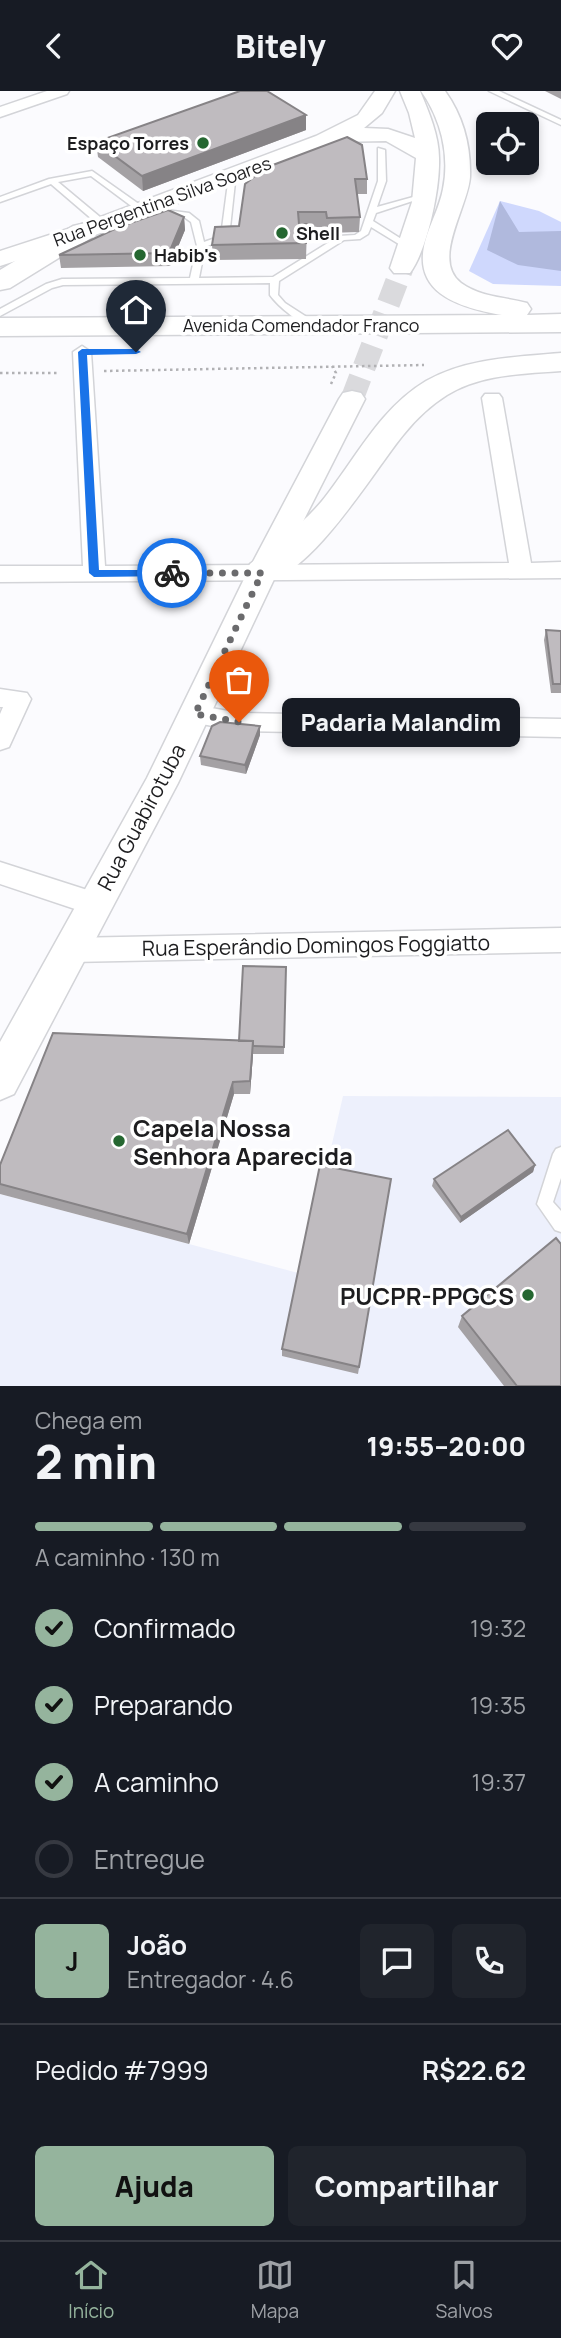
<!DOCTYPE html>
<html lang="pt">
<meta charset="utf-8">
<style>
:root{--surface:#171b24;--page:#20242c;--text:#f1f3f6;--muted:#9ea1a6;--line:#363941;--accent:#95b49d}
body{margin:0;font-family:Manrope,sans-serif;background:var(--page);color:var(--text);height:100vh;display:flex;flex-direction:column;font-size:26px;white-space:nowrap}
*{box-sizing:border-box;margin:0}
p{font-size:23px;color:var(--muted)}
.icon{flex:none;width:38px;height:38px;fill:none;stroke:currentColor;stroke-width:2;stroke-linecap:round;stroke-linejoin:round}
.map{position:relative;height:1295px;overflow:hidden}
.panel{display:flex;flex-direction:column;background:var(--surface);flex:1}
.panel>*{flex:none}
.tools{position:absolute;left:476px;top:21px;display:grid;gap:14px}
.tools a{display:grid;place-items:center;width:63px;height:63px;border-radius:10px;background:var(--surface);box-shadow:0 4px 10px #0003;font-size:35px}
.pin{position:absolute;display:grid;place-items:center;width:60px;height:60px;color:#fff;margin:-72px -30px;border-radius:50% 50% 50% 0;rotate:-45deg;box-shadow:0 0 7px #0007}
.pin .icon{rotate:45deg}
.courier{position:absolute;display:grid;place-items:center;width:70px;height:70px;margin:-35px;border:5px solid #1a73e8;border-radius:50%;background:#fff;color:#222;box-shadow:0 2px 9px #0007}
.bubble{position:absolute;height:49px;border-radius:10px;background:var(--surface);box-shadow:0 4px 10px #0003;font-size:23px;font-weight:800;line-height:49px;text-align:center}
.summary em{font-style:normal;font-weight:800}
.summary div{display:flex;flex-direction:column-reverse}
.summary{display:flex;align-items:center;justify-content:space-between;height:119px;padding:0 35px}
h1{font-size:46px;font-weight:800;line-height:52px}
.bar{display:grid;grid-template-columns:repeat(4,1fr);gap:10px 7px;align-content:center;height:84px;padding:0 35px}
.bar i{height:9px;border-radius:5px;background:var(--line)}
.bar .current{background:var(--accent)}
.bar p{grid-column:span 4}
.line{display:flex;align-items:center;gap:18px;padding:0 35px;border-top:2px solid var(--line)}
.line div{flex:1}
.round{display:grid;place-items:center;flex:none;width:74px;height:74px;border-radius:10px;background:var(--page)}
ol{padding:0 35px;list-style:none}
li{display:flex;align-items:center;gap:21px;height:77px}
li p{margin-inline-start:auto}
li .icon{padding:7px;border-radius:50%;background:var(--accent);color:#111;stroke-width:4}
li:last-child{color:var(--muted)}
li i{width:38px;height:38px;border:4px solid var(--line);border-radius:50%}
.cta{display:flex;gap:14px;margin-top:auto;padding:14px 35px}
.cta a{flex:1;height:80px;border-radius:10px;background:var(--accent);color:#111;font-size:28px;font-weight:800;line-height:80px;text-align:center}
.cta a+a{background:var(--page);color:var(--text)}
header{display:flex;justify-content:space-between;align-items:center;height:91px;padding:0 35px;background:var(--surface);font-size:32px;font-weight:800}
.tabs{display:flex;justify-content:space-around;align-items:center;height:98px;border-top:2px solid var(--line);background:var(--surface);font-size:19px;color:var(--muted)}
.tabs a{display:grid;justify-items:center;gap:4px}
.tabs .current{color:var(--accent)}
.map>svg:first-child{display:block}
.built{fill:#edf0fc}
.green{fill:#cfd8fd}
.forest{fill:#b0b9dd}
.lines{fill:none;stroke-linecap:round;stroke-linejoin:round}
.secondary-tunnel{stroke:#dadadd;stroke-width:23;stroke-dasharray:23 11;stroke-linecap:butt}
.service-casing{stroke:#d3d4d8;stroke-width:3}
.minor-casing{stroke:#d3d4d8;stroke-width:3}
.secondary-casing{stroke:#d3d4d8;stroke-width:3}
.trunk-casing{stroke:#d3d4d8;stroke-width:3}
.path{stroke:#b1b1b4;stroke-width:2.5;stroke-dasharray:2.5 3.5;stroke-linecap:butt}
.service{fill:#fff;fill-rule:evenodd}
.minor{fill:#fff;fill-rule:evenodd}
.secondary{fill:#fff;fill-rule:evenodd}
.trunk{fill:#fff;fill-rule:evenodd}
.wall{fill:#a4a1a4}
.shaded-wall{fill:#868386}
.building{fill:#bfbbbf;stroke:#868386;stroke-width:2}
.route{fill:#1a73e8}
.done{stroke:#6b6b6d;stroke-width:7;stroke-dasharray:0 12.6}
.poi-dot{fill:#256731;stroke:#fff;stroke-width:2.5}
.labels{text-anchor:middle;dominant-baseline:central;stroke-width:7;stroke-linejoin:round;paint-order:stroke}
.far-poi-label{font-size:18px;font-weight:bold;fill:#1d1d1f;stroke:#fff;text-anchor:start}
.far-street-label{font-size:18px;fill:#1d1d1f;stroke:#fff}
.street-label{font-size:21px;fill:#1d1d1f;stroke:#fff}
.near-poi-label{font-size:24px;font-weight:bold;fill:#1d1d1f;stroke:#fff;text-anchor:start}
</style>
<header><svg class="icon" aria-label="back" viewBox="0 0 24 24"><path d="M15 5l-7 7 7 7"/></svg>Bitely<svg class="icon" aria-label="heart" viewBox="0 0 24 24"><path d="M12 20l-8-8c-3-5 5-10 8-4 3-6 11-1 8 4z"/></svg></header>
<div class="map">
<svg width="561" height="1295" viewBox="0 0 561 1295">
<rect width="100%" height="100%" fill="#fbfbfe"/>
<path class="built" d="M343,1005L561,1006V1295H0V1103L302,1183Z"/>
<path class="green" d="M500,110L539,120L561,131V195L493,193L469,180Z"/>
<path class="forest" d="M500,110L519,141L561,140V180L518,174L487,159Z"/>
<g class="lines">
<path class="secondary-tunnel" d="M352,308L402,177"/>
<g class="service-casing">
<path id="service" d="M489,0H499L561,29V34Z
M378,57L385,59L386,90L377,116L424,103L428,105L376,122L373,130L414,156L407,158L371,136L368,143L360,148L344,149L279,190L278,204L285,212L316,232V236C302,236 278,215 270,204V192L63,194L52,197L0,225V218L46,193L62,188L190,187L197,155L191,131L184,126L138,120L91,85L58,91L106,131V135H100L51,93L0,111V106L49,88L92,80L143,116L189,122L199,130L204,151L221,145L229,84L236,82L229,146L205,156L199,187L273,186L339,145L355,144L361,140L378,90Z
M561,1056V1087L553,1111L561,1120V1141L555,1139L537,1113L553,1063L556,1058Z"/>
</g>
<g class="minor-casing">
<path id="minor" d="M47,0H69L67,3L0,26V16Z
M82,255L91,261L105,475L509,472L482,307L485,303H499L502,307L531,472L561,471V487L0,491V475H83L73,261Z
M0,598L27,602L31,608L9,656L0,659V623L3,616H0Z
M195,614L239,622L561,628V646L239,640L186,630L183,623L186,616Z
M0,771L106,805L109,813L106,821L96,825L0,793Z
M561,837V861L71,871L61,868L57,859L61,850L71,847Z"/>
</g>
<g class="secondary-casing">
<path id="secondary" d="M375,0H395L382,22L364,37L388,38L415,47L409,22L400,0H420C429,21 439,45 439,67C440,97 428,157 410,182H394L390,177L412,111L416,67L386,50L335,51L90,146L0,175V160L74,136L316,45L358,24Z
M352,300L361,302L365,308L277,482L178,692L14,1003L0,1009V951L147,687L247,482L339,308L343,302Z"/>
</g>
<g class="trunk-casing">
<path id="trunk" d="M421,0H445C463,25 471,55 470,86C468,116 431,169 461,192C480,206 505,206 527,212L531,218L527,224L561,223V241L0,245V227L502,224C457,216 408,201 427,144C432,129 440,114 443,98C450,64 441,28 421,0Z
M82,133L91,135L95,141L91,147L10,197L0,199V179L73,135Z
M561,262V280C523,283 481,283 447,304C431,314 416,328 404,343C375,377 301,505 250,491L245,482L250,473C274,454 301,435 322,410C355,369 379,318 426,290C466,267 516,266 561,262Z"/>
</g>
<path class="path" d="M104,280L424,274
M0,282H60
M331,293L336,282L332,275"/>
<use href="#service" class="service"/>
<use href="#minor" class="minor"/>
<use href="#secondary" class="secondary"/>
<use href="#trunk" class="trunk"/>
</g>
<path class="wall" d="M545,0H561V8Z
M306,39L143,100L98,66L96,51Z
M265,77L367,88V103H357L360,126L359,141L327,142L325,136H307L306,168L213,169L212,154L239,135Z
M184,126L185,139L170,175L61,177L59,164Z
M546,539L561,540V602H551L544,549Z
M260,635V644L246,683L201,674L200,665Z
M286,876L284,963H253L250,1003H234L189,1153L0,1103V1074L239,950Z
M535,1074L533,1081L460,1132L432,1095L434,1088Z
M391,1088L358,1283L282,1265V1258Z
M462,1225L561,1295H504L458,1236Z"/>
<path class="shaded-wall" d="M306,24V39L143,100L142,85Z
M184,126L185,139L170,175L169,162Z
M260,635V644L246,683L245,674Z
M253,950V963L250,1003V990Z
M233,991L234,1003L189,1153L187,1143Z
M535,1074L533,1081L460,1132L461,1126Z"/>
<path class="building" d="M240,0H267L306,24L142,85L96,51Z
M347,46L362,54L367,88H355L360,126L327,127L326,121H298L299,133H307L306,152L212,154L215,136L239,135L245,93L265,77Z
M168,119L184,126L169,162L59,164L119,136Z
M546,539L561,540V593H553Z
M220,631L260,635L245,674L200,665L212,635Z
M243,875L286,876L284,956L253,955V950H239Z
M53,942L253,950L250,990L233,991L187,1143L0,1093V1074Z
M508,1039L535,1074L461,1126L434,1088Z
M320,1074L391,1088L359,1276L282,1258Z
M556,1147L561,1153V1295H517L462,1225Z"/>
<path class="route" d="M82,258H136L141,261L136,263L87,264L99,479H172L177,482L175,485L94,486L89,482L78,261Z"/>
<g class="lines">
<path class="done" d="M172,482H262L195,623L239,631"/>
</g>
<g class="poi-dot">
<circle cx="203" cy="52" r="7"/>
<circle cx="282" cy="142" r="7"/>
<circle cx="140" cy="164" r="7"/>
<circle cx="119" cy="1050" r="7"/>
<circle cx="528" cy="1204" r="7"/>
</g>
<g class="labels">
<g class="far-poi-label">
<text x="189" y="52" text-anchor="end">Espaço Torres</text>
<text x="296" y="142">Shell</text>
<text x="154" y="164">Habib's</text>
</g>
<g class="far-street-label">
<text transform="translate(162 110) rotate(-20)">Rua Pergentina Silva Soares</text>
<text x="301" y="234">Avenida Comendador Franco</text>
</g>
<g class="street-label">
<text transform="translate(141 726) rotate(-62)">Rua Guabirotuba</text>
<text transform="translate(316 854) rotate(-1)">Rua Esperândio Domingos Foggiatto</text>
</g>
<g class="near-poi-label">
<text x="133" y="1036">Capela Nossa<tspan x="133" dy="28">Senhora Aparecida</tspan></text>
<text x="514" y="1204" text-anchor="end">PUCPR-PPGCS</text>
</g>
</g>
</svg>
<div class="tools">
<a><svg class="icon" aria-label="locate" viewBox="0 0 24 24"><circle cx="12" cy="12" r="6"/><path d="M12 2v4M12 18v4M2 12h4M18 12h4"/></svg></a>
</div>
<div class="pin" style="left:239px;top:631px;background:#ea580c"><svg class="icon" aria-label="bag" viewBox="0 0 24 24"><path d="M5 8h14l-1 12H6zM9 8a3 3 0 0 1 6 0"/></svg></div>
<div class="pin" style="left:136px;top:261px;background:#1f2937"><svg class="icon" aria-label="home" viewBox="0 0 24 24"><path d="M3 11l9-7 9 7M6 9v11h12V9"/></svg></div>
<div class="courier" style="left:172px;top:482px"><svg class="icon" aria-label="bike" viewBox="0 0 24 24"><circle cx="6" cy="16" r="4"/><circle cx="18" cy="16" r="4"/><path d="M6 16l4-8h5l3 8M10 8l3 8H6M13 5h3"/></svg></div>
<div class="bubble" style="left:282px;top:607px;width:238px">Padaria Malandim</div>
</div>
<section class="panel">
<div class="summary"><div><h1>2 min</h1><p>Chega em</p></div><em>19:55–20:00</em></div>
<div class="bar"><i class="current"></i><i class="current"></i><i class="current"></i><i></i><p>A caminho · 130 m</p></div>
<ol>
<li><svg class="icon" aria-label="check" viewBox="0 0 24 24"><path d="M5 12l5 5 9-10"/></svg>Confirmado<p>19:32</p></li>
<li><svg class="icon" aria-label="check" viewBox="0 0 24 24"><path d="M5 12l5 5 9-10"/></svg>Preparando<p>19:35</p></li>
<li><svg class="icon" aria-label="check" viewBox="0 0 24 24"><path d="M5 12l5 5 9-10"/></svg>A caminho<p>19:37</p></li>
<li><i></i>Entregue</li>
</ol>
<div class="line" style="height:126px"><b class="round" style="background:var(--accent);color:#111">J</b><div><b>João</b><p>Entregador · 4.6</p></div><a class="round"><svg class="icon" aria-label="chat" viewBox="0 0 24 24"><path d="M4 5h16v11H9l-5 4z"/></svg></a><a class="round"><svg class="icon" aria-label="phone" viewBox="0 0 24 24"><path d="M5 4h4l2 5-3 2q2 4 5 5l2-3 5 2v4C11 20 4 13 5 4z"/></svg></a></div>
<div class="line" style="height:91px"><div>Pedido #7999</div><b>R$22.62</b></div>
<div class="cta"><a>Ajuda</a><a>Compartilhar</a></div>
</section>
<nav class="tabs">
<a class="current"><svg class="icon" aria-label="home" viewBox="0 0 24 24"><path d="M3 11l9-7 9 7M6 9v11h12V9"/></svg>Início</a>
<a><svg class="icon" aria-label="map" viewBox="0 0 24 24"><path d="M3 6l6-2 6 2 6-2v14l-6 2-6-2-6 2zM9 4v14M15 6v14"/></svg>Mapa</a>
<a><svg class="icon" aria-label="saved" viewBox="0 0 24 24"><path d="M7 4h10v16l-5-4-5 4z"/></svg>Salvos</a>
</nav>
